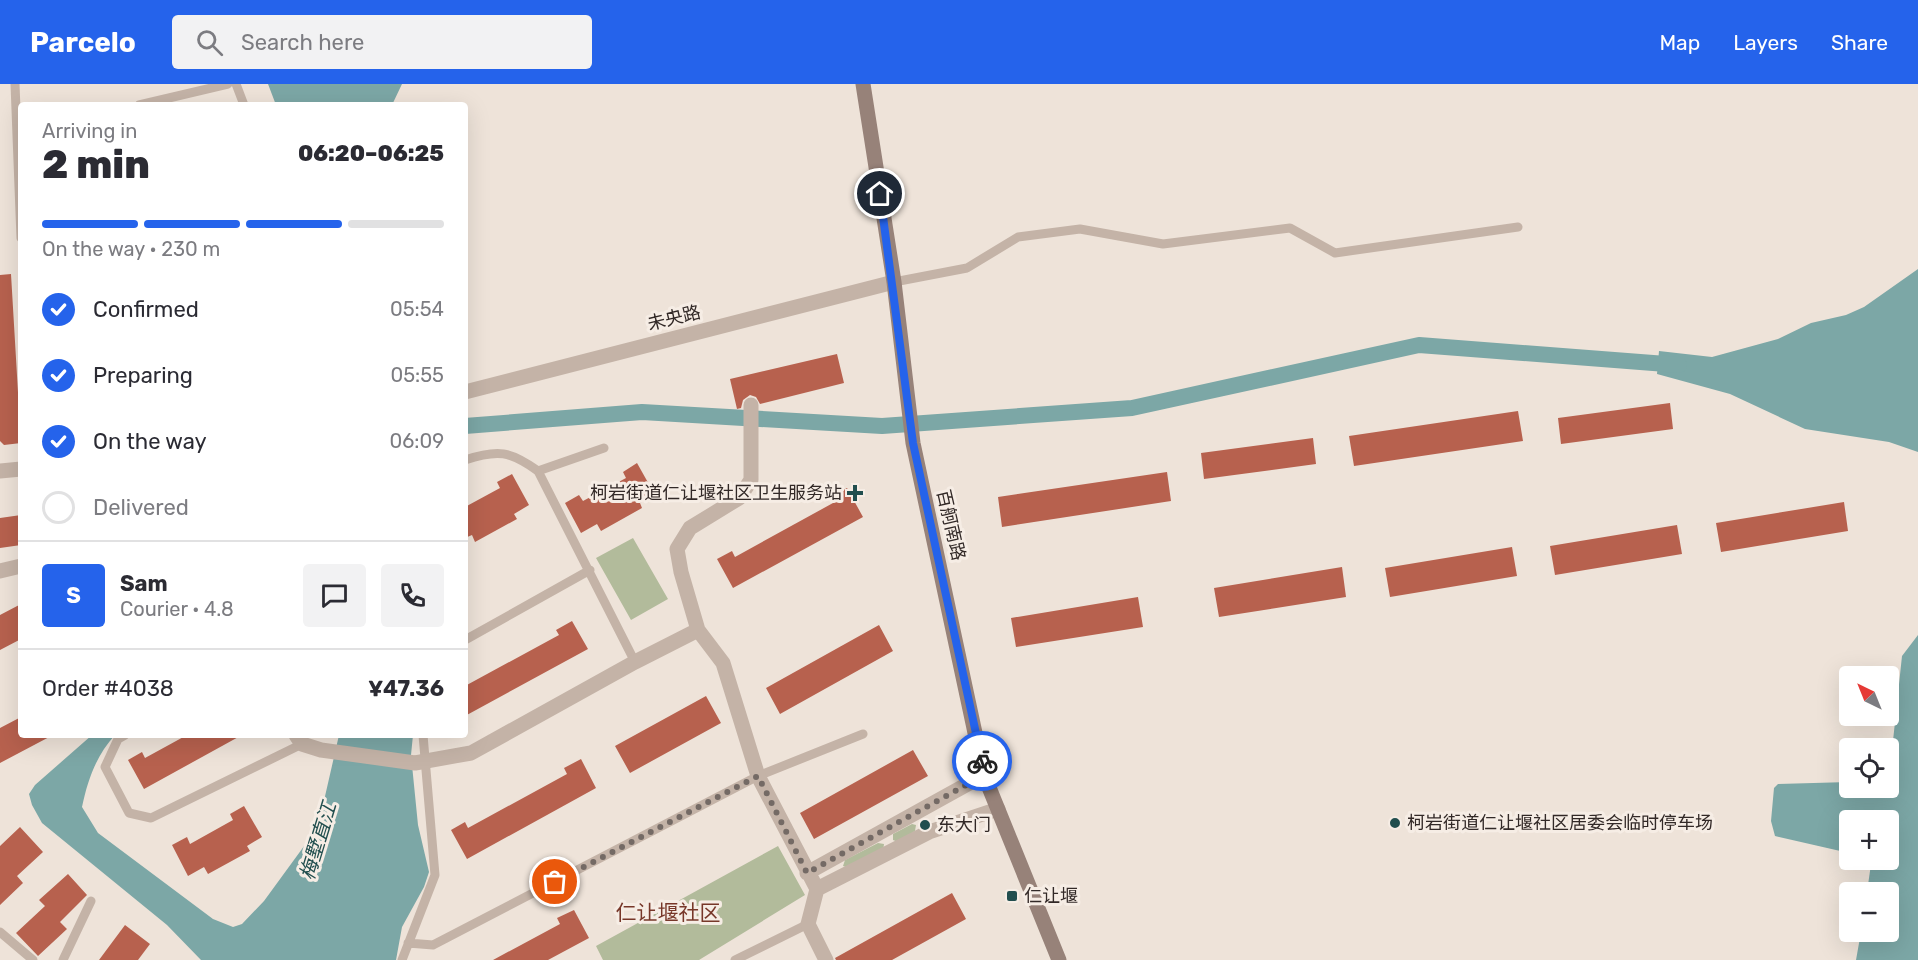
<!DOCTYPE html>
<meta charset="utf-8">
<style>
:root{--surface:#fff;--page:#f2f2f3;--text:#2b2b33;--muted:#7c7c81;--line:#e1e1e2;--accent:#2563eb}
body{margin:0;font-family:Rubik,"Noto Sans SC",sans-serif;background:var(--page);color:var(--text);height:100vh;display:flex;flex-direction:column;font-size:22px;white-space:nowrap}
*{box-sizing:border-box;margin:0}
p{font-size:20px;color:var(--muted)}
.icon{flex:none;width:33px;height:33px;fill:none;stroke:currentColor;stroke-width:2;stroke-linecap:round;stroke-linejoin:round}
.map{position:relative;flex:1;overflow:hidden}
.side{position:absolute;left:18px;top:18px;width:450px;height:636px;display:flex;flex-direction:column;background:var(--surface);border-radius:6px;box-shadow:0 6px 24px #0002}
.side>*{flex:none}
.needle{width:39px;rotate:317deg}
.tools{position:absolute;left:1839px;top:582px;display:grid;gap:12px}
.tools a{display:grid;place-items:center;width:60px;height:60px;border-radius:6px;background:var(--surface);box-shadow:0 6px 24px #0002;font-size:30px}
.pin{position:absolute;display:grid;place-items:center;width:51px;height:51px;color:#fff;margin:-26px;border:3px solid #fff;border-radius:50%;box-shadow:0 2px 6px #0007}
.courier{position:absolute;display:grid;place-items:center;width:60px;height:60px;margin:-30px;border:4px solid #2563eb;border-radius:50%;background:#fff;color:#222;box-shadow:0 2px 8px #0007}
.headline em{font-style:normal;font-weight:800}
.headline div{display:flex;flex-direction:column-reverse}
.headline{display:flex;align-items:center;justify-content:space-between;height:102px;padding:0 24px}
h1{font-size:39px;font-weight:800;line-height:45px}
.bar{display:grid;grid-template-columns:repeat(4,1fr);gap:9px 6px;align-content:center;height:72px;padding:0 24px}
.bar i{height:8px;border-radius:4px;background:var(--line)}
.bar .on{background:var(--accent)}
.bar p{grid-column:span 4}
.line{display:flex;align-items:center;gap:15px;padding:0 24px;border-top:2px solid var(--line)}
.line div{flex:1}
.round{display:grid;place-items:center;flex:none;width:63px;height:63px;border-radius:6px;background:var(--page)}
ol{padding:0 24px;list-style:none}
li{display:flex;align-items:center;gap:18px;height:66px}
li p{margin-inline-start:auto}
li .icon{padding:6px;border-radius:50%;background:var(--accent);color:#fff;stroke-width:4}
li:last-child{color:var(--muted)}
li i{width:33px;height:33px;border:3px solid var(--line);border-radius:50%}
header{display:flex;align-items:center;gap:36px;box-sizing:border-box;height:84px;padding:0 30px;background:var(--accent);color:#fff}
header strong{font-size:28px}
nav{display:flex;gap:33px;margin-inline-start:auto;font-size:21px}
.search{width:420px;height:54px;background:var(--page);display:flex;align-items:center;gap:15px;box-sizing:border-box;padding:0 21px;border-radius:6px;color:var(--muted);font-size:22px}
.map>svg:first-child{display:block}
.green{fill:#b2bb9b}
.water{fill:#7ca7a6}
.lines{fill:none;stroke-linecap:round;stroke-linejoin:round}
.canal{stroke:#7ca7a6;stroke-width:16}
.building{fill:#b7614e}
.lane{stroke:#c4b3a7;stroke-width:9}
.street{stroke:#c4b3a7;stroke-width:15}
.secondary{stroke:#978279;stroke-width:15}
.done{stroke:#746a65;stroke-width:6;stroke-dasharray:0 10.8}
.route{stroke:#2563eb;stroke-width:8}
.poi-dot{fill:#214e4e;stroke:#f6ede5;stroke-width:2}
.labels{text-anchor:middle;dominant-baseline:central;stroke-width:6;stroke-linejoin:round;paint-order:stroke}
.street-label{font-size:18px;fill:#322927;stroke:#f6ede5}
.poi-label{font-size:18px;fill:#322927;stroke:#f6ede5;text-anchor:start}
.water-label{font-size:20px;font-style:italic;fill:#214e4e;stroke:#f6ede5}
.quarter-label{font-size:21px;fill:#773729;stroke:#f6ede5}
</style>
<header>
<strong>Parcelo</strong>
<div class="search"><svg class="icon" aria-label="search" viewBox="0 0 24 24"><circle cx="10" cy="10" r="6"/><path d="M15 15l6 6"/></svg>Search here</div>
<nav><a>Map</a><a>Layers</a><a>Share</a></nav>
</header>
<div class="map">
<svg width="1918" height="876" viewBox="0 0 1918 876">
<rect width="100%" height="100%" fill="#eee3d9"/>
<path class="green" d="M633,454L668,515L631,536L596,474Z
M912,740L916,741L915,747L898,758L893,756V750Z
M878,759L884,760L883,767L849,784L843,782L845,776Z
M778,762L805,811L699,876H603L596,862Z"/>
<path class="water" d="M268,0H402L392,21H276Z
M1918,185V368L1889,358L1805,345L1730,310L1657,290L1659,267L1712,273L1778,255L1811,239L1846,231L1864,223Z
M1918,551V876H1856L1861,848H1888V808H1867L1871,780L1869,776H1888V736H1850L1849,769L1775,752L1771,737L1774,704L1778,700L1849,698L1850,704H1888L1902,572Z
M92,651H115C96,672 88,695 82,723L98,749L213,835L233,843L242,840L264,817L318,743L339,651H413L411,671L418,741L429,788L424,803L402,843L396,876H201L167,841L42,739L32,721L29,710L35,701Z"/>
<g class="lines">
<path class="canal" d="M465,342L642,328L882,342L1132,324L1419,261L1679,281"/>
</g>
<path class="building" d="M11,190L21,359L4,361L0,357V191Z
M837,270L844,299L760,320L756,313L750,311L743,316L741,324L737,325L730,295Z
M1670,319L1673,345L1561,360L1558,334Z
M1518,327L1523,357L1354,382L1349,352Z
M1313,354L1316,380L1204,395L1201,369Z
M637,379L655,411L640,419L642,424L601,447L597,440L581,449L565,419L579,411L583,417L626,394L623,388Z
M1167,388L1171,417L1002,443L998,413Z
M512,390L529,421L514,430L517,435L475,458L472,451L465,454V423L500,404L497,398Z
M847,404L863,433L733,504L717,475L732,467L735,473L833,419L831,413Z
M1844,418L1848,447L1721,468L1716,439Z
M21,431V461L0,464V434Z
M1677,441L1682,470L1555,491L1550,462Z
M1512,463L1517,492L1390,513L1385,484Z
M1342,483L1346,513L1219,533L1214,504Z
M1138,513L1143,543L1016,563L1011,534Z
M21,520V555L0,566V531Z
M572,537L588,565L465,632V602L559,551L556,546Z
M879,541L893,567L780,630L766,604Z
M706,612L721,639L630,689L615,662Z
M21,633V651H53L0,679V644Z
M187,651H242L144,705L128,676L142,668L145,674Z
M913,666L928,692L814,755L800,729Z
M581,675L596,704L467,775L451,746L465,738L468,744L567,690L564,684Z
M244,722L262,753L247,762L250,767L208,790L204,783L188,792L172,761L187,753L190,760L233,736L230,730Z
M20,743L43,768L17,792L23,799L0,821V762Z
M68,790L87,811L60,838L67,845L38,872L16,849L45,822L39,816Z
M952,809L966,835L892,876H836L835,874Z
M574,826L589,854L548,876H493L560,840L557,834Z
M125,841L150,860L138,876H99Z"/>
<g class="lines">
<path class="lane" d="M15,0L21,154
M236,0L244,21
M139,21L228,0
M894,198L967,184L1018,153L1080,145L1163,160L1290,144L1335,169L1518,143
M465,376C498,365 510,367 538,387L604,364
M538,387L635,578
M465,556L590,486
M125,651L118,655L105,683L129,729L151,734L302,660
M0,848L33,876
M408,859L433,861L758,692L863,650
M63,876L91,817
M402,876L435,791L423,651
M735,876L808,840"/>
<path class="street" d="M465,308L894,198
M751,321V396L739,414L690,444L677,465L681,488L698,546L723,579L758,692L817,805L808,840L826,876
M0,387L21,385
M0,487L21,482
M296,651L302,660L321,666L415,679L471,669L635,578L698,546
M807,789L984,691
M817,805L929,748L998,725"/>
<path class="secondary" d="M863,0L894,198L913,359L984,691L1059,876"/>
</g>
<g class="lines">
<path class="done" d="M555,798L758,692L807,789L984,691L982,677"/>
<path class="route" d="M880,110L913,359L982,677"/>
</g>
<g class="poi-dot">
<path d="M852 400h6v6h6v6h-6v6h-6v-6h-6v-6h6z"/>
<circle cx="1395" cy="739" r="6"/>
<circle cx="925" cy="741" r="6"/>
<rect x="1006" y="806" width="12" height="12" rx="3"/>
</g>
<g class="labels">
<g class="street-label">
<text transform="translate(674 234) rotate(-14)">未央路</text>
<text transform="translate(951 441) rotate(77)">百舸南路</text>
</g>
<g class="poi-label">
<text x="842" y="409" text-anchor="end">柯岩街道仁让堰社区卫生服务站</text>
<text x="1407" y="739">柯岩街道仁让堰社区居委会临时停车场</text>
<text x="937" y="741">东大门</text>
<text x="1024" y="812">仁让堰</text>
</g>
<g class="water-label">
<text transform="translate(318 757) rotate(-73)">梅墅直江</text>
</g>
<g class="quarter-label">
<text x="668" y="828">仁让堰社区</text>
</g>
</g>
</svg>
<div class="tools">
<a><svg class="needle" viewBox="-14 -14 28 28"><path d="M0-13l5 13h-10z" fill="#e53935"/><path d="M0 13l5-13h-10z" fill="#7c7c81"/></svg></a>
<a><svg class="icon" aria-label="locate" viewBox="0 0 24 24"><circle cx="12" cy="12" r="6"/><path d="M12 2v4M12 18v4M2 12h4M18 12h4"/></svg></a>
<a>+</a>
<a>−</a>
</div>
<div class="pin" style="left:555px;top:798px;background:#ea580c"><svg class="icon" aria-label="bag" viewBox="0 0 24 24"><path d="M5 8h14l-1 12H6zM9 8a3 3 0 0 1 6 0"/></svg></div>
<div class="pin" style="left:880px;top:110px;background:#1f2937"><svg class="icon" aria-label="home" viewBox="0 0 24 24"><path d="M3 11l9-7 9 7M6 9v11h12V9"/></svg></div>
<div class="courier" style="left:982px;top:677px"><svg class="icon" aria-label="bike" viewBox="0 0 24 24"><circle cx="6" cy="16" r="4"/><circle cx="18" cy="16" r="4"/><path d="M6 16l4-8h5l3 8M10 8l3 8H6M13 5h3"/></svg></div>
<section class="side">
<div class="headline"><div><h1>2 min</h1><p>Arriving in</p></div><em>06:20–06:25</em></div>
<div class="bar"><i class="on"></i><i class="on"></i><i class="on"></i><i></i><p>On the way · 230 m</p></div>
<ol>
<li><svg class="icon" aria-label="check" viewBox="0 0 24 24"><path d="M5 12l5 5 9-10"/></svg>Confirmed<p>05:54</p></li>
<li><svg class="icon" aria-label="check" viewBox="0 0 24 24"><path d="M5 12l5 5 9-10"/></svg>Preparing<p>05:55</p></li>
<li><svg class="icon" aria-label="check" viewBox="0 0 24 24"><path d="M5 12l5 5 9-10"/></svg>On the way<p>06:09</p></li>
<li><i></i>Delivered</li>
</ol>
<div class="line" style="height:108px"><b class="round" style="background:var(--accent);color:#fff">S</b><div><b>Sam</b><p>Courier · 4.8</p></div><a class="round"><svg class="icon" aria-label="chat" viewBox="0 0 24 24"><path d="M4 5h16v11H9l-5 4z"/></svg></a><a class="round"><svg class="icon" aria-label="phone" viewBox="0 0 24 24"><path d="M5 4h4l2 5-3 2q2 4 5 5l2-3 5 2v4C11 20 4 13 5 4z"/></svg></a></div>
<div class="line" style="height:78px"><div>Order #4038</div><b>¥47.36</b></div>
</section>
</div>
